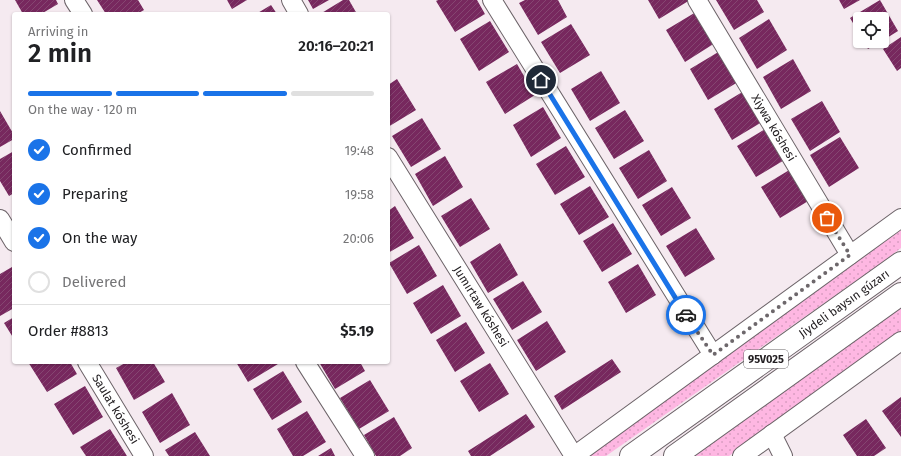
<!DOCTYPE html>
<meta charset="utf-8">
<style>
:root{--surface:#fff;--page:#f6f6f6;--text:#202124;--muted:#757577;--line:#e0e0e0;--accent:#1a73e8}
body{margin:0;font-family:"Fira Sans",sans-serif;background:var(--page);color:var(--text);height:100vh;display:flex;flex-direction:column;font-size:15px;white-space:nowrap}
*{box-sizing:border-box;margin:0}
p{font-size:13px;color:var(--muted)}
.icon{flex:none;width:22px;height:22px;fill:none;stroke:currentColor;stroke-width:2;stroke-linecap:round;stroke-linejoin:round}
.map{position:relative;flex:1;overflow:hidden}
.details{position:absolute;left:12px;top:12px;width:378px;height:352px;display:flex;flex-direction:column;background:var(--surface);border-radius:4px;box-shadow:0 1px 3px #0004}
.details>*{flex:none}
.tools{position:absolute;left:853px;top:12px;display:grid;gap:8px}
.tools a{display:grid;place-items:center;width:36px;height:36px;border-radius:4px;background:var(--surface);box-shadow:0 1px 3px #0004;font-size:20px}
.pin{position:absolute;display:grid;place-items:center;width:34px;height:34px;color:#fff;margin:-17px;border:2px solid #fff;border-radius:50%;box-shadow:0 1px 4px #0007}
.courier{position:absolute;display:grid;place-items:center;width:40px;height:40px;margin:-20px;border:3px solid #1a73e8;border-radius:50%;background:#fff;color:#222;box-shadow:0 1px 5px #0007}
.headline em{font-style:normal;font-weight:600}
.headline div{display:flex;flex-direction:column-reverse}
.headline{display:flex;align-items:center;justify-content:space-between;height:68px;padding:0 16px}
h1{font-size:26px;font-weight:600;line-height:30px}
.bar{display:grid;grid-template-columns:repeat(4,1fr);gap:6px 4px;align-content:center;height:48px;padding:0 16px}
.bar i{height:5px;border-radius:3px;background:var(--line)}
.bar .active{background:var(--accent)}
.bar p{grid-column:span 4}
.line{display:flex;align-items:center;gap:10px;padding:0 16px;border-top:1px solid var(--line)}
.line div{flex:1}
ol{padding:0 16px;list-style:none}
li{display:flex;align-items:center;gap:12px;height:44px}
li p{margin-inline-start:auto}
li .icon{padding:4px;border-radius:50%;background:var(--accent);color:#fff;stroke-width:4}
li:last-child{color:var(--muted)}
li i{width:22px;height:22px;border:2px solid var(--line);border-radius:50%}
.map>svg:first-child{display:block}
.grass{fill:url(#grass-dots)}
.building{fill:url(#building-hatch)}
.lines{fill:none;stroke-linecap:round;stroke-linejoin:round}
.minor-casing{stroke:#6c6368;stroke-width:20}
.primary-casing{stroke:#6c6368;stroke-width:24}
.minor{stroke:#fff;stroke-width:18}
.primary{stroke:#fff;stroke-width:22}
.done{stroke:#6d676b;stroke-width:4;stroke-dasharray:0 7.2}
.route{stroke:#1a73e8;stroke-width:5}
.labels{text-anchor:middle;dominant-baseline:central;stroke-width:4;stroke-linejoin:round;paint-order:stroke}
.shield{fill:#fff;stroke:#666365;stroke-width:1}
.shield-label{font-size:11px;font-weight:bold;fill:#242023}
.street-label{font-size:12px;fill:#242023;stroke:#fff}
</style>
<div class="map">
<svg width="901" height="456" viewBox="0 0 901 456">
<defs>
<pattern id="grass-dots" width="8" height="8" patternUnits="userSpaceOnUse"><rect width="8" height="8" fill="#feb7e2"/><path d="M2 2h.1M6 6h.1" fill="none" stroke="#da9dc2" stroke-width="1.8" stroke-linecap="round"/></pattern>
<pattern id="building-hatch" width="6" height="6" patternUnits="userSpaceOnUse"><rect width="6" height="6" fill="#77285e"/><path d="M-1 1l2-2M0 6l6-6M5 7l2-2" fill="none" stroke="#854671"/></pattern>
</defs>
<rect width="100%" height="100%" fill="#f5eaf0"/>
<path class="grass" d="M901,230V248L877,266L606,456H589Z
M901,308V334L729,456H695Z"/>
<path class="building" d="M15,0H56L58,4L41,14H23Z
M97,0H138L144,10L137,14H106Z
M227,0H247L232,9Z
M308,0H329L313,9Z
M343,0H349L357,14H320Z
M438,0H477L485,14L455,32L436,1Z
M525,0H558L567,17L538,35L519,3Z
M648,0H690L659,19Z
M716,0H757L764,12L734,30Z
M839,0H860L844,9Z
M880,0L898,31L882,41V19H860V35L850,18Z
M271,5L277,14H256Z
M696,12L715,43L685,62L666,30Z
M769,19L787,50L757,69L739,38Z
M490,21L509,52L479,71L460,39Z
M571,24L590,55L560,73L541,42Z
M901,37V68L897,71L883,49Z
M863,41H882L868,49Z
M720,51L738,82L708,100L690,69Z
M793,59L811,91L781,109L763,77Z
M517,64L535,95L505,114L486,82Z
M601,71L620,103L590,121L571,89Z
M397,79L416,110L388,127V85Z
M744,91L762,122L732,140L714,109Z
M822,101L840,132L810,151L791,119Z
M543,107L561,138L531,157L513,125Z
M625,110L644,141L614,159L595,128Z
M0,111L14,135V139L0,147Z
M422,118L441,149L411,167L392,136Z
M767,128L786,159L756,177L737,146Z
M840,137L859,168L829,187L810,155Z
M566,146L585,177L555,195L536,164Z
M649,150L667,181L638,199L619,168Z
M14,151V193L9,196L0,181V159Z
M445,156L463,187L433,206L415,174Z
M791,169L810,200L780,218L761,187Z
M590,186L609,217L579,235L560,204Z
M672,187L691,218L661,236L642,205Z
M471,198L490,229L460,247L441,216Z
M395,206L414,238L388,253V211Z
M613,223L632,254L602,272L583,241Z
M696,228L715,259L685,277L666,246Z
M500,243L518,275L488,293L470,262Z
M419,245L437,276L407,294L389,263Z
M638,264L656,295L626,313L608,282Z
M12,267L14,271V308L0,316V274Z
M523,281L542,312L512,330L493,299Z
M443,285L461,316L431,334L413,303Z
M14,317V339L4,323Z
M547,321L566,352L536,371L517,340Z
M466,322L485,353L455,372L436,340Z
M612,359L621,372L562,410L554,396Z
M28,362H70L77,374L47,392Z
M127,362H153L165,382L134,400L116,368Z
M236,362H277L278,364L248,382Z
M319,362H360L365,371L335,389Z
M490,363L509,394L479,412L460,381Z
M283,371L302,402L272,420L253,389Z
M370,380L389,411L359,429L340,398Z
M85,386L103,417L73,435L54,404Z
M172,393L190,425L160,443L142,412Z
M901,397V437L882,411Z
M307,411L326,442L303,456H293L277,429Z
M526,414L535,427L490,456H471L468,451Z
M394,417L412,448L400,456H376L364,435Z
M866,419L886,448L874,456H857L843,435Z
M110,429L127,456H86L80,447Z
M195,432L210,456H169L165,450Z
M331,448L335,456H318Z"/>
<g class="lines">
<g class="minor-casing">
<g id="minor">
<path d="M74,0L83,14"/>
<path d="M291,0L299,14"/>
<path d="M492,0L713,355"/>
<path id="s1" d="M697,0L850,255"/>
<path id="s2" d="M388,157L574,456"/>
<path d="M0,219L14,242"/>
<path id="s3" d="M87,362L144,456"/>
<path d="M305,362L365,456"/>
<path d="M772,434L783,456"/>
<path d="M574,456L901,218"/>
<path d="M742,456L901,341"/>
</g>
</g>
<g class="primary-casing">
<g id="primary">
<path id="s4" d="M631,456L901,263"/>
<path d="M675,456L901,294"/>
</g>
</g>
<use href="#minor" class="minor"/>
<use href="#primary" class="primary"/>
</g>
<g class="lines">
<path class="done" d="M686,315L713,355L850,255L827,218"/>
<path class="route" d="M541,80L686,315"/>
</g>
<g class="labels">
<rect class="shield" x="744" y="350" width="44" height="18" rx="3"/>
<g class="shield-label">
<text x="766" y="359">95V025</text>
</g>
<g class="street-label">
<text stroke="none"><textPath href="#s1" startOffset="149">Xiywa kóshesi</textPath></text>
<text stroke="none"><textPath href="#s4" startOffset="262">Jiydeli baysın gúzarı</textPath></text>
<text stroke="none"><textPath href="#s2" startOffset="176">Jumırtaw kóshesi</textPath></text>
<text stroke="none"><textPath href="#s3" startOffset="55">Saulat kóshesi</textPath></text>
</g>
</g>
</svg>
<div class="tools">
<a><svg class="icon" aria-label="locate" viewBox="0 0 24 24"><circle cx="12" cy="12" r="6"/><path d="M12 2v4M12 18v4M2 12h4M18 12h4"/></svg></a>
</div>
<div class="pin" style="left:827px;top:218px;background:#ea580c"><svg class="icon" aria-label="bag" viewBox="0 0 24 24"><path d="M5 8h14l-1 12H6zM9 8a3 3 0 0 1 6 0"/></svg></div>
<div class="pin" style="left:541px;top:80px;background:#1f2937"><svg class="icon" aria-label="home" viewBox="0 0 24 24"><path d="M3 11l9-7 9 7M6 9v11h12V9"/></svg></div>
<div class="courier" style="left:686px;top:315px"><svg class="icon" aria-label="car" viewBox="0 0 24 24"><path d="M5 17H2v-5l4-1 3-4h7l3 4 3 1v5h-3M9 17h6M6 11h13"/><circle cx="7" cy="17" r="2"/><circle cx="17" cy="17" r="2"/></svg></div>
<section class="details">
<div class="headline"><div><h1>2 min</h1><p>Arriving in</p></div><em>20:16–20:21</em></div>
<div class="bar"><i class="active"></i><i class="active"></i><i class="active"></i><i></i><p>On the way · 120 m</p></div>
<ol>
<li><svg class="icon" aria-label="check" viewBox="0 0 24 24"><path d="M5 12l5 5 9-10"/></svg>Confirmed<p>19:48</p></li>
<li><svg class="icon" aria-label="check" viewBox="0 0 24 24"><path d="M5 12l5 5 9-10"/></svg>Preparing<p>19:58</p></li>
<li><svg class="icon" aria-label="check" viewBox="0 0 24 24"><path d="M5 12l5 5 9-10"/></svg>On the way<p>20:06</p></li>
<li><i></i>Delivered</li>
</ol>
<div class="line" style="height:52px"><div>Order #8813</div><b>$5.19</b></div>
</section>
</div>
